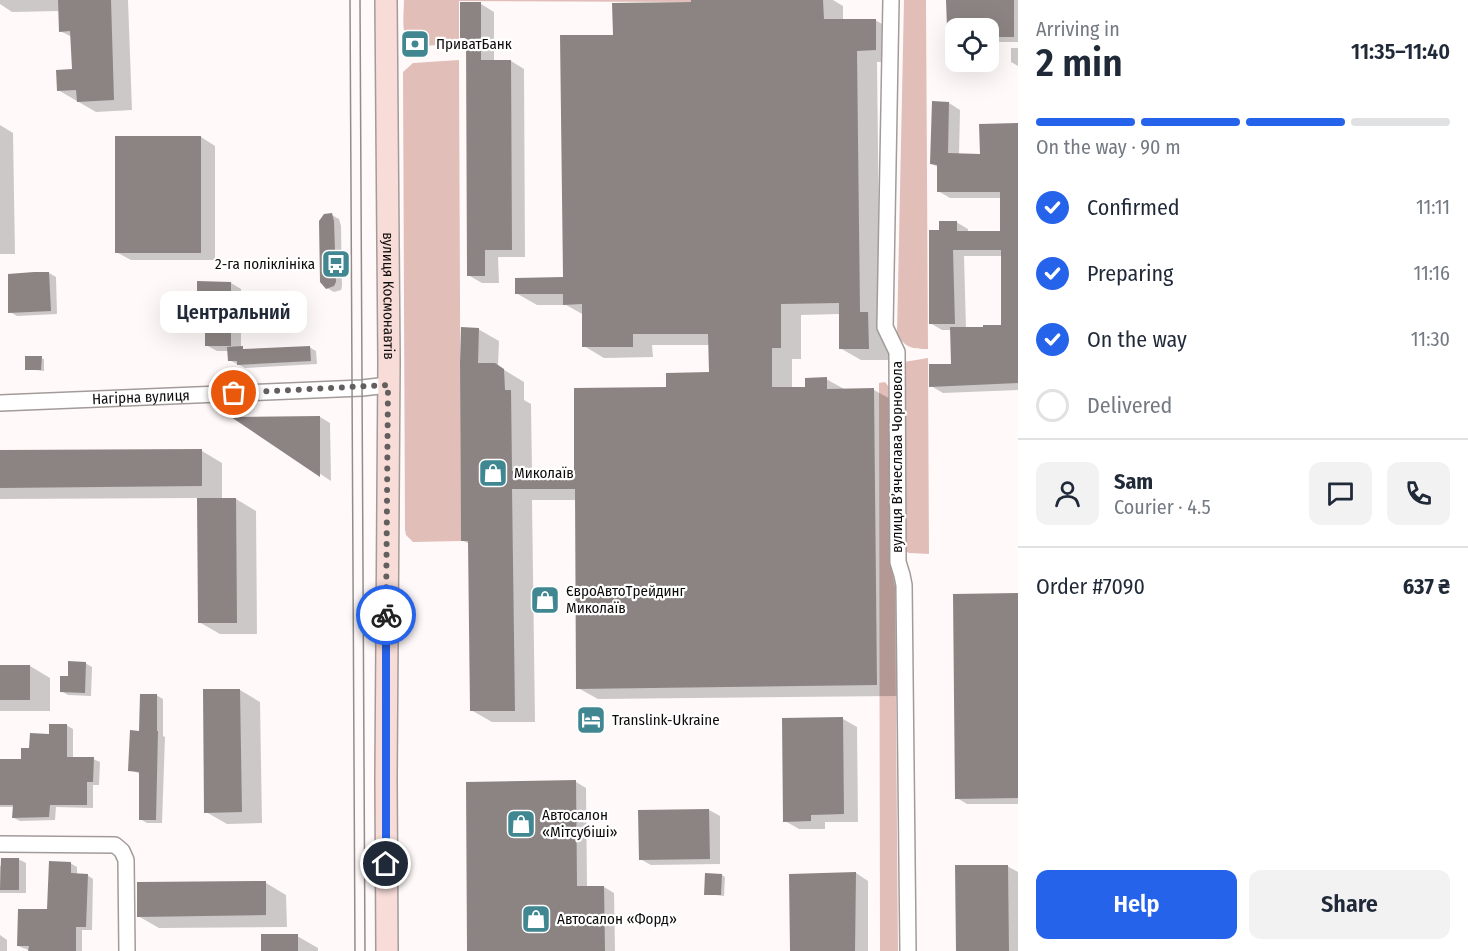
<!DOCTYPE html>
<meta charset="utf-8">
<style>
:root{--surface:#fff;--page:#f2f2f3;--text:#1f2937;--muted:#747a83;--line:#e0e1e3;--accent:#2563eb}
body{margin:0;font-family:"Fira Sans Condensed",sans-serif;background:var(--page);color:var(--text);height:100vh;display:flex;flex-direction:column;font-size:22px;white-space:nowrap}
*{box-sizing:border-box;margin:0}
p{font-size:20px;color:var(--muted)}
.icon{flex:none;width:33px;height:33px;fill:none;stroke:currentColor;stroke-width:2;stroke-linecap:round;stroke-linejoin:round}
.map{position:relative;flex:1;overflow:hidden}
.details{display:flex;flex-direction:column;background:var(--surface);width:450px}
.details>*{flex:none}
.tools{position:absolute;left:945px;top:18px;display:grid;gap:12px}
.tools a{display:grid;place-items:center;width:54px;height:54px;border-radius:12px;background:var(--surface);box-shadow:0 6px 24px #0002;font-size:30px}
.pin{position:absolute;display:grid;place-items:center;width:51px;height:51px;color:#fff;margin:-26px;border:3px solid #fff;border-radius:50%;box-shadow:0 2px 6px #0007}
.courier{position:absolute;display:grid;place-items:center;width:60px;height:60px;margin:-30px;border:4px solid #2563eb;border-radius:50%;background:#fff;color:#222;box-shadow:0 2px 8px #0007}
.bubble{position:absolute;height:42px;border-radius:12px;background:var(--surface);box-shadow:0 6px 24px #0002;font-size:20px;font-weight:600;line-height:42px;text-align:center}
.overview em{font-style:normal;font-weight:600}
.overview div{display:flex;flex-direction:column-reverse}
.overview{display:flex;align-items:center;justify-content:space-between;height:102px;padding:0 18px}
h1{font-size:39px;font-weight:600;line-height:45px}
.bar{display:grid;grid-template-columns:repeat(4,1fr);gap:9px 6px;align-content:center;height:72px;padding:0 18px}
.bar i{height:8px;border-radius:4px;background:var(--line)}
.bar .active{background:var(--accent)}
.bar p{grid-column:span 4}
.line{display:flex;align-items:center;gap:15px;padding:0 18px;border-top:2px solid var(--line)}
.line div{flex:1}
.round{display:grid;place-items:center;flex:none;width:63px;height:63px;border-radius:12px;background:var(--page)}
ol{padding:0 18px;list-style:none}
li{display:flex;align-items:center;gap:18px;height:66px}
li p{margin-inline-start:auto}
li .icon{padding:6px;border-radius:50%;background:var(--accent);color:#fff;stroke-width:4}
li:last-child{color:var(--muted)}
li i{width:33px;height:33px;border:3px solid var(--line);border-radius:50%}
.cta{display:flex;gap:12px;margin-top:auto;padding:12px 18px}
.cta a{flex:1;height:69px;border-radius:12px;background:var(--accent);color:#fff;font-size:24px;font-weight:600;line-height:69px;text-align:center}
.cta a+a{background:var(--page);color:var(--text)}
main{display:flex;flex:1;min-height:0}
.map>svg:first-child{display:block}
.green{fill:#e2beb9}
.shadow{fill:#0003;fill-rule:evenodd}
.building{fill:#8b8483}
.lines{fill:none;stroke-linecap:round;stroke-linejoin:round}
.street-casing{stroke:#a39b9a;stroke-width:18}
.secondary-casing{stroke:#a39b9a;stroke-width:24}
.street{stroke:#fff;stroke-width:15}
.secondary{stroke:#f7dcd8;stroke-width:21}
.tram{stroke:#928d8d;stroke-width:1.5}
.done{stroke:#625f5e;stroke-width:6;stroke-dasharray:0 10.8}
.route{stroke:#2563eb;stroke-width:8}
.labels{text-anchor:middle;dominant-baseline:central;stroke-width:4.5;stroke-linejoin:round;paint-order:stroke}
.poi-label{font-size:15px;fill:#0e0b0b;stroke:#fff;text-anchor:start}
.street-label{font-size:15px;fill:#0e0b0b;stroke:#fff}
</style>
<main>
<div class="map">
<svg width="1018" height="951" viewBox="0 0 1018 951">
<rect width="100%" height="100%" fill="#fffaf9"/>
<path class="green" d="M404,0H691V2L459,1V43C445,44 411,51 405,35C402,25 404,10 404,0Z
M904,0H926L928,349C913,349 905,348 897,334Z
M459,60L461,541L413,542L406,535L405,530L403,72L413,63Z
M928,358L929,554L909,553L903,550L904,362Z
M885,382L892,391L890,561L895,587L898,951H880L879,383Z"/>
<path class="shadow" d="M0,0H128L132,110L96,112L58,90L74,70L72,37L60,31V11L12,12L0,4Z
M693,0H833L843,6V21L875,20L896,32V61L877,62L880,321L888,326L889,360H861L840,348V314L801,315V359H792V389L806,388L826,379L846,390H874L894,401L897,696L598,699L578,688L576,500H532L535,722H492L471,710L470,544L463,541L478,329L499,341L498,366L524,382V400L531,404L532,472H576L668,388L710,374V345H652L653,357L604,358L584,346V315L566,305H537L516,293L564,279L614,36L693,3Z
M948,0H1018V42H988V28H956V41L948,37Z
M481,4L494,12V61H511L524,69L525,257H498L499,283H482L468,275L467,40L462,37Z
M1011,48H1018V66L1011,62Z
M949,103L960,110L959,155H981L1018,125V390L943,393L931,386L952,365V330H942L930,323L940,231L956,222L968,229V232H1002V198H950L938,191V167L932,164ZM964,256H1003V326L966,329Z
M0,125L13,133L15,254H0Z
M116,137H201L215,146V260H131L116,252Z
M332,215L339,219L341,226L342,286L341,290L334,292L327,288Z
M49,273L56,277L57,314L17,316L10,312L9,275Z
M231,283L241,289V348L249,351L309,347L316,351L317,364L245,368L229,360V351H217L206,345V303L198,298Z
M41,358L44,359V371L26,369Z
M320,417L330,423L331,481L236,418Z
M202,451L222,463V499H236L256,511L257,634H220L199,622L198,498L0,499V452Z
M1018,595V804H967L957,798Z
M85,663L92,667L91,696L68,695L61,691L69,678Z
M30,666L50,678V711H0V667Z
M240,690L260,702L262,823L227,824L206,812Z
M156,695L163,699V736L165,737L162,823H147L140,819L141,774L130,770L141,732Z
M843,719L857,727L858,822H825V829H799L785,821Z
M66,725L73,729V759H93L100,762L99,785H93V808L56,807L55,820L20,821L14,818V807H0V760H22L31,750Z
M576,782L586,788L587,887H604L614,893L615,951H469Z
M709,810L720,816V864L651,865L640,859Z
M18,859L26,863V893H0V866Z
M70,863L77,867V875H87L93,879L92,930H82V951H31L18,946L48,911Z
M1007,866L1018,872V951H958Z
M856,873L868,881V951H792Z
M722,875L725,877L724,896L706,894Z
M266,883L286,895L287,927L159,928L138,916Z
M0,935L7,940V951H0Z
M297,936L318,948V951H263Z"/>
<path class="building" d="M58,0H111L114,100L77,102L76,90L57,91L56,70L72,69L70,31L59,32Z
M691,0H823L824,19H876V50L857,51L860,312H868L869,349H839V303L781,304V348H772V387H805V378L827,377V389L874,388L877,685L576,689L575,489H512L515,711H470L468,541H461L460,363L461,327L479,328L478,363H495L504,369L505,390H511L512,471H574V388L666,387V373L709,372L708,334H633V347H582V304L563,305V294H515V278L563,277L560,35H613L612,3L691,2Z
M946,0H1014V37H988V28H947Z
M460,2H481V60H511L512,250H485V276H467L466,38H460Z
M932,101L949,102L948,153L980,154L979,124L1018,123V383L929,387V364H951L950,327H983V325H1001V250H953L955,324H929V230H939V221H957V231H1000V192H937V165L930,164Z
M115,136H201V253H115Z
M332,213L334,221L336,282L334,286L326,289L320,282L319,221L324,214Z
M34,272H49L51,311L8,313V274Z
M197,281L231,282V346H205V299H197Z
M243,346V349L310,346L311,361L237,365V361H228L227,347Z
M25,356H42L41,370H25Z
M320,416V477L231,417Z
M202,449V486L0,488V450Z
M197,498H236L237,623H198Z
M1018,593V798L955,799L953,594Z
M68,661L86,662L85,693L60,692V676H68Z
M0,665H30V700H0Z
M203,689H240L242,812L204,813Z
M140,694H157V731H158L156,820H139V772L128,771L130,730L139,731Z
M843,717L844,814L811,815V821L783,822L782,718Z
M49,724H67V757H94L93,782H87V805H50L49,817L12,818L13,805H0V759H21V748H29L30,733L49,734Z
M576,780L577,886H604L605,951H467L466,782Z
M709,809L710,859L639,860L638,810Z
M1,858H19V890H0Z
M49,861L71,862V873L88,874L86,927H76V951H28L29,946H17L18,909H47Z
M955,865H1008L1009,951H956Z
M856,872L855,951H790L789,874Z
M705,873L722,874L721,895H704Z
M266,881V915L137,917V882Z
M261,934H298V951H261Z"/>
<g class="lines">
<g class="street-casing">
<g id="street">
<path d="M891,0L885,327L897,352L898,562L902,575L904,585L908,951"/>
<path id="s1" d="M0,403L362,388L388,385"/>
<path d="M0,844L115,845L122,851L126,860L127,951"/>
</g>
</g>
<g class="secondary-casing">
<g id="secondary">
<path id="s2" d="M386,0L389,362L386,778L387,951"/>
</g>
</g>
<use href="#street" class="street"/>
<use href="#secondary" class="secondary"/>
<path class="tram" d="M350,0L355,951
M360,0L365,951"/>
</g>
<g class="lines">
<path class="done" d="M234,393L388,385L386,615"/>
<path class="route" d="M386,615V864"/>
</g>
<defs>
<g id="bank-square" transform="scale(1.5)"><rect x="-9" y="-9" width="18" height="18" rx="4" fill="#408791" stroke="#fff"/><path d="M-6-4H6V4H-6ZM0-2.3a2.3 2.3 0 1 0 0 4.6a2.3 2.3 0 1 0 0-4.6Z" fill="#fff"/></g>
<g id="bus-square" transform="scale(1.5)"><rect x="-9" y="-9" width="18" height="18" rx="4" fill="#408791" stroke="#fff"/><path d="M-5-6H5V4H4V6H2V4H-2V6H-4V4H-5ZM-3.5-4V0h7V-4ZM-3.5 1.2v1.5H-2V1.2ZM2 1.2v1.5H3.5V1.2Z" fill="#fff"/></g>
<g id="shop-square" transform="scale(1.5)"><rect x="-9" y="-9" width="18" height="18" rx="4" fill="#408791" stroke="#fff"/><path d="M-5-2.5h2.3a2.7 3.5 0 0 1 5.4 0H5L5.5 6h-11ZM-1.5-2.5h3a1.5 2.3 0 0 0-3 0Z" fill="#fff"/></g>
<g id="hotel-square" transform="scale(1.5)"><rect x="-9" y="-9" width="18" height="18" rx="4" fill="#408791" stroke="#fff"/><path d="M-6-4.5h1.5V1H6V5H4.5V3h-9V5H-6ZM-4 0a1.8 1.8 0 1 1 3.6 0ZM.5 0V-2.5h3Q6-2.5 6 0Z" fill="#fff"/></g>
</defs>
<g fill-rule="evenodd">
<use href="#bank-square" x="415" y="44"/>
<use href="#bus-square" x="336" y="264"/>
<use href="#shop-square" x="493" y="473"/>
<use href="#shop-square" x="545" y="600"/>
<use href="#hotel-square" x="591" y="720"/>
<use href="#shop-square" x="521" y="824"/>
<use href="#shop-square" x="536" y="919"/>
</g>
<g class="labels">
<g class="poi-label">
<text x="436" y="44">ПриватБанк</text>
<text x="315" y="264" text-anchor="end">2-га поліклініка</text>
<text x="514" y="473">Миколаїв</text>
<text x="566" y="591">ЄвроАвтоТрейдинг<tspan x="566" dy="17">Миколаїв</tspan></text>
<text x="612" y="720">Translink-Ukraine</text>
<text x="542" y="815">Автосалон<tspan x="542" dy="17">«Мітсубіші»</tspan></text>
<text x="557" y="919">Автосалон «Форд»</text>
</g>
<g class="street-label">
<text stroke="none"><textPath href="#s2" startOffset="296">вулиця Космонавтів</textPath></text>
<text stroke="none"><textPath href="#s1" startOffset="141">Нагірна вулиця</textPath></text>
<text transform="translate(897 457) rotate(-90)">вулиця Вʼячеслава Чорновола</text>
</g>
</g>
</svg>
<div class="tools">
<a><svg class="icon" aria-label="locate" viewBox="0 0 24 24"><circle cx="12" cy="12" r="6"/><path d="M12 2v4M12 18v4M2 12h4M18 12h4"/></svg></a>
</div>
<div class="pin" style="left:234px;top:393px;background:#ea580c"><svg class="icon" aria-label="bag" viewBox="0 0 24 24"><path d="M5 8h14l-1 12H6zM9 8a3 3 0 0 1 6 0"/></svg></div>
<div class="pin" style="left:386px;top:864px;background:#1f2937"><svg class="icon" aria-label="home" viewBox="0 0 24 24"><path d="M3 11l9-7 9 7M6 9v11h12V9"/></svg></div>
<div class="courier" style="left:386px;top:615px"><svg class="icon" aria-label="bike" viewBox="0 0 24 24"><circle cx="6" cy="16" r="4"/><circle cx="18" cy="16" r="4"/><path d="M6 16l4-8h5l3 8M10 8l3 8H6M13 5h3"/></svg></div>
<div class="bubble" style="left:160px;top:291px;width:147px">Центральний</div>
</div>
<section class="details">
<div class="overview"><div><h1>2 min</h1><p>Arriving in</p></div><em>11:35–11:40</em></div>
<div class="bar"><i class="active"></i><i class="active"></i><i class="active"></i><i></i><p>On the way · 90 m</p></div>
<ol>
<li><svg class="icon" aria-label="check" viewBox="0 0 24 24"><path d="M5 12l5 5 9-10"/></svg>Confirmed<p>11:11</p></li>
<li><svg class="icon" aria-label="check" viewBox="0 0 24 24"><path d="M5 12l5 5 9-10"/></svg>Preparing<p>11:16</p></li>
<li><svg class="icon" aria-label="check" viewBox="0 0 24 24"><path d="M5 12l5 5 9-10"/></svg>On the way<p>11:30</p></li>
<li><i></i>Delivered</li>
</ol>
<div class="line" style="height:108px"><a class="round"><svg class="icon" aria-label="person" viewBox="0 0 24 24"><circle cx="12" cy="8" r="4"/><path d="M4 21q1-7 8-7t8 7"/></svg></a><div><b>Sam</b><p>Courier · 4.5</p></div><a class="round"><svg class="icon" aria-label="chat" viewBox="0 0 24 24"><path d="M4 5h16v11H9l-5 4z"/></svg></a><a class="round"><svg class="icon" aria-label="phone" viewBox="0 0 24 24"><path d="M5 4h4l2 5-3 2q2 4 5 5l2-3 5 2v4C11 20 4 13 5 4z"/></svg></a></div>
<div class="line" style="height:78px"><div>Order #7090</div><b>637 ₴</b></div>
<div class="cta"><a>Help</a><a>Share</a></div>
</section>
</main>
